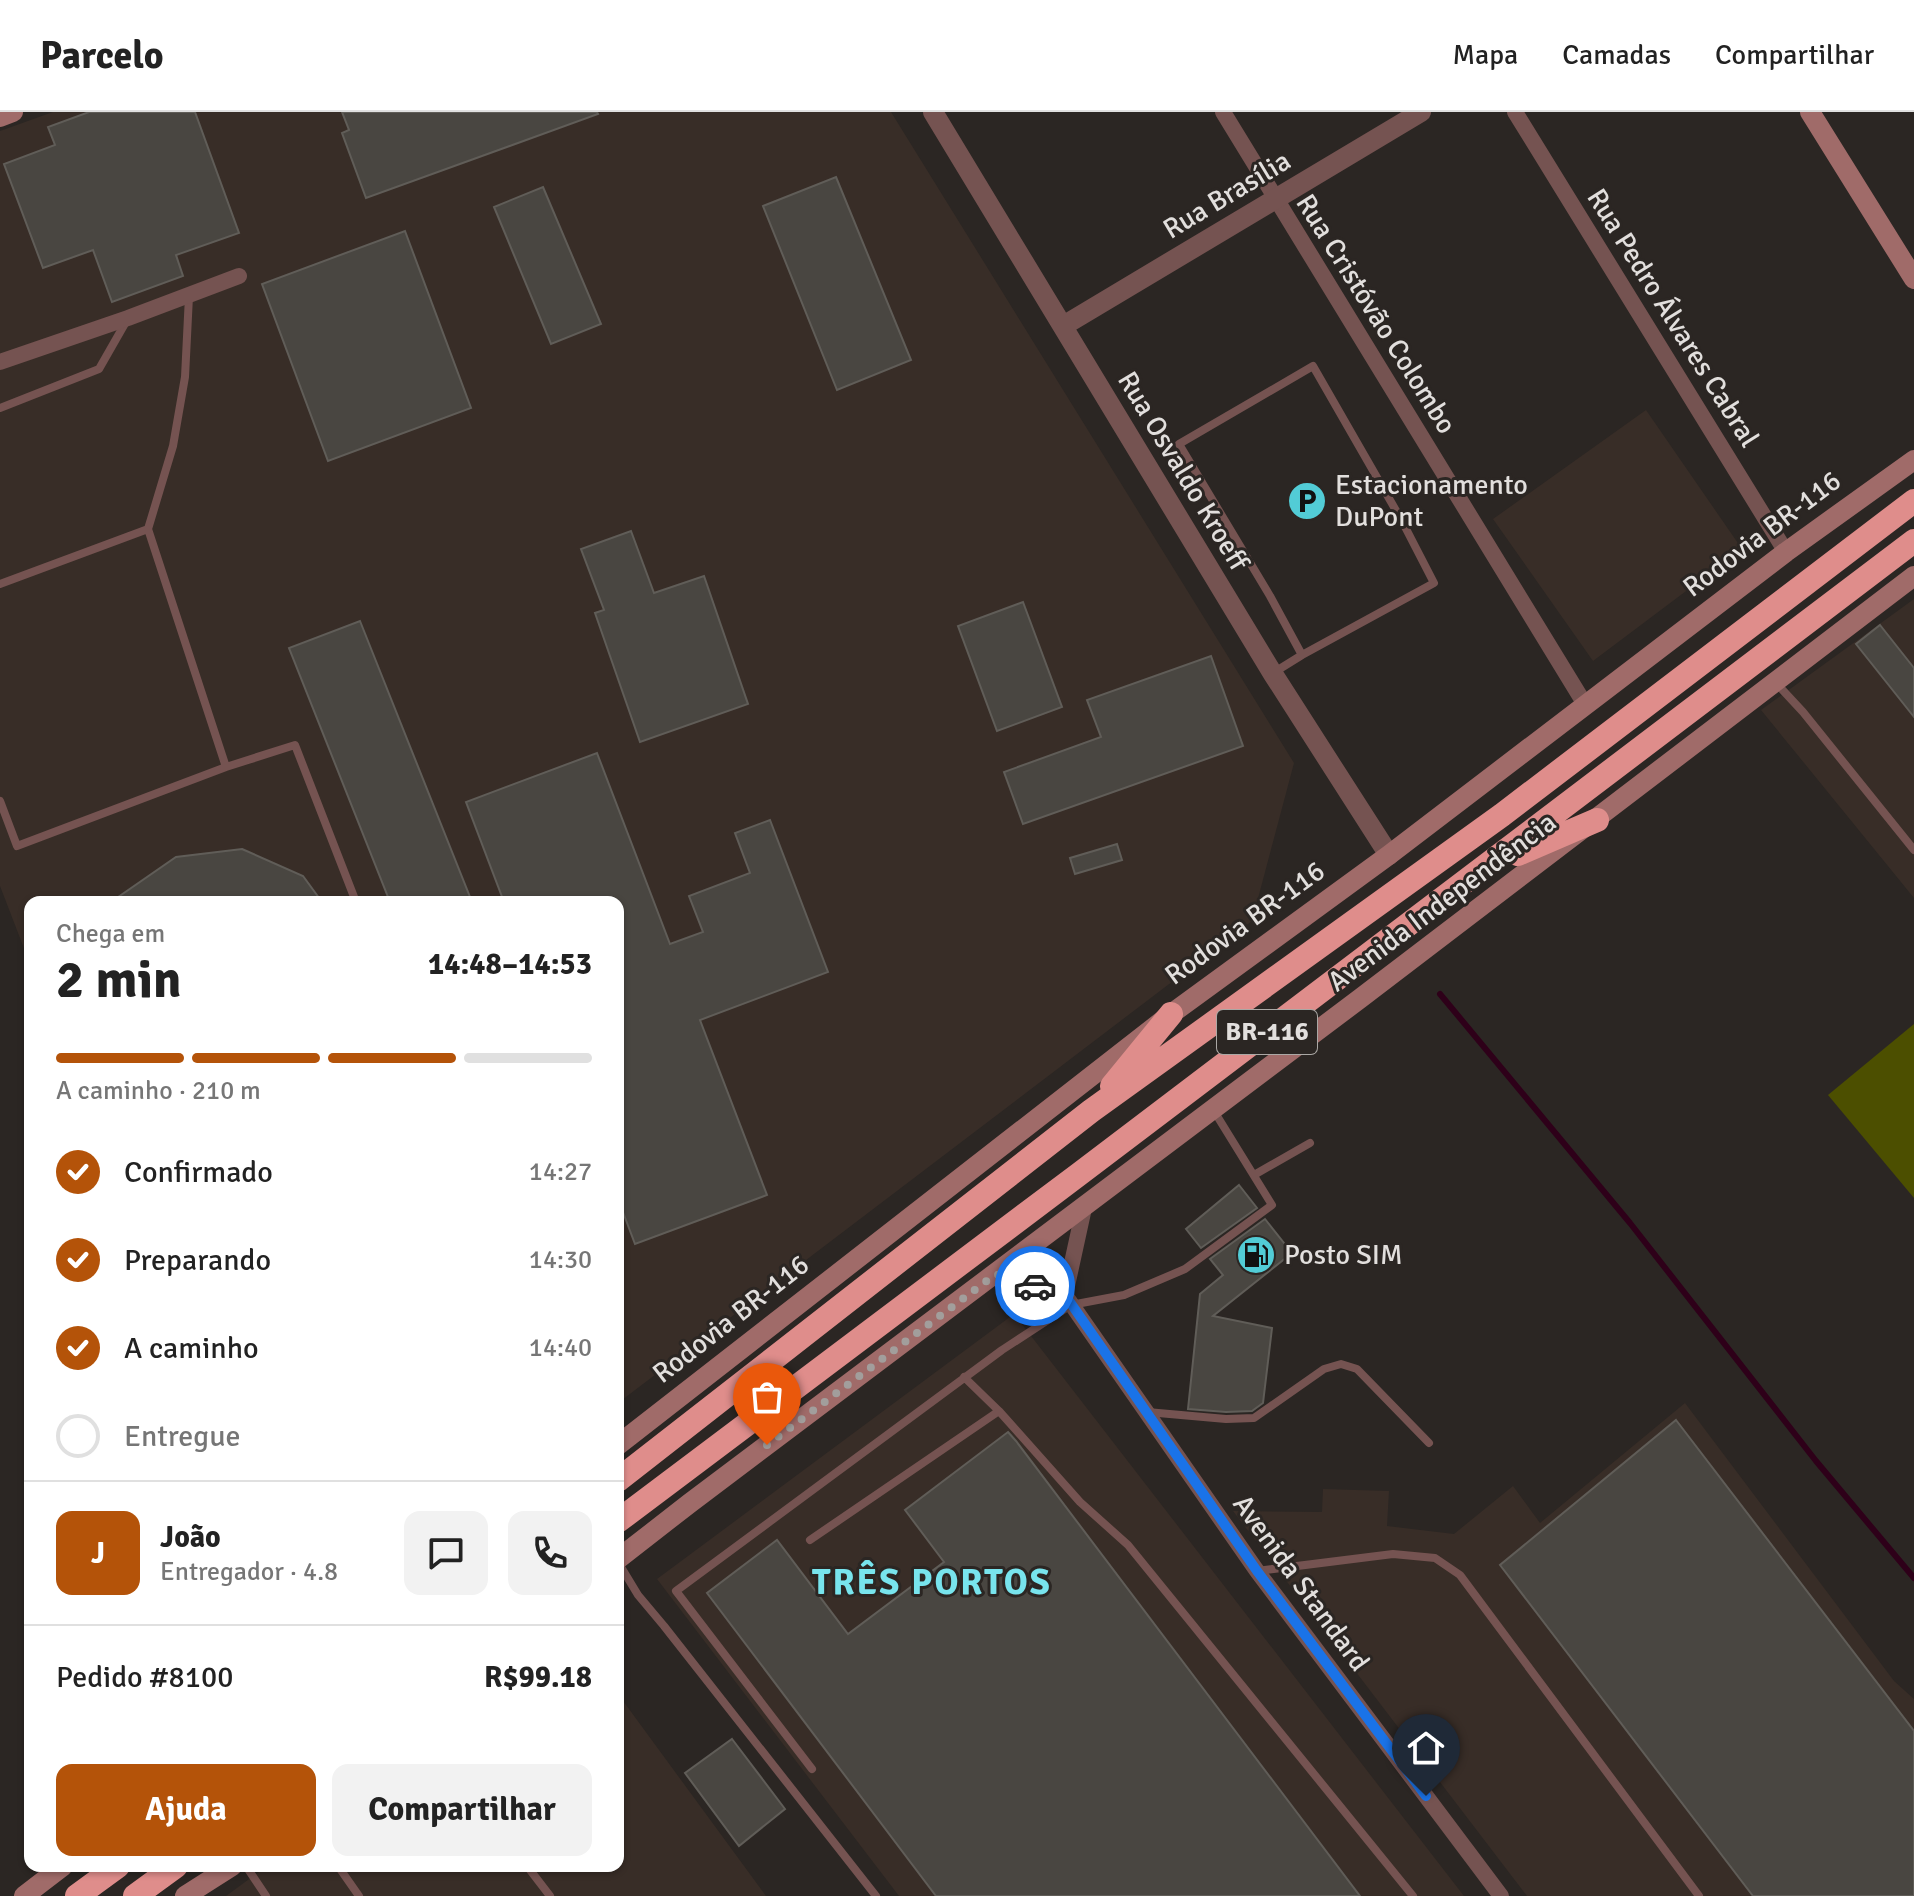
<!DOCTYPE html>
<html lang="pt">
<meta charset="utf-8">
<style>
:root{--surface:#fff;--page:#f2f2f2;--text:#222;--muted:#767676;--line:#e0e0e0;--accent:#b45309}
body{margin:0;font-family:Signika,sans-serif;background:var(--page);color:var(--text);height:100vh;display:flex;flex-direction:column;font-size:30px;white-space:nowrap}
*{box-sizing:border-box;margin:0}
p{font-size:26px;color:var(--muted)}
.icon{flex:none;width:44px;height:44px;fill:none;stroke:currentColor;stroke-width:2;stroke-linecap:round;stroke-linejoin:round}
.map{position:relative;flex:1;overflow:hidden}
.details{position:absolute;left:24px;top:784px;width:600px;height:976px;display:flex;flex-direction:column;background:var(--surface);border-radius:16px;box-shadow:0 2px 6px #0004}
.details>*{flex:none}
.pin{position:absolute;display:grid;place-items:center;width:68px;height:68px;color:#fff;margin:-82px -34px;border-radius:50% 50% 50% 0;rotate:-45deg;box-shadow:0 0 8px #0007}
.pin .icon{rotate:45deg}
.courier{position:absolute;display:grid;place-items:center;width:80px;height:80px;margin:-40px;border:6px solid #1a73e8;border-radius:50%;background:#fff;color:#222;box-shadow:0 2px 10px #0007}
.headline em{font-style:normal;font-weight:700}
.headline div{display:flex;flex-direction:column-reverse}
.headline{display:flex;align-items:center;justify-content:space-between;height:136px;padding:0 32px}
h1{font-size:52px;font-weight:700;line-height:60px}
.bar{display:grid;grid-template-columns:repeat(4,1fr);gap:12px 8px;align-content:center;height:96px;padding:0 32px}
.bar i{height:10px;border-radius:6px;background:var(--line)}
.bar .active{background:var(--accent)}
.bar p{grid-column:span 4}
.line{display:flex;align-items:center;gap:20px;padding:0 32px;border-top:2px solid var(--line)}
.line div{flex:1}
.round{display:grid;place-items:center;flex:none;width:84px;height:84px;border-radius:16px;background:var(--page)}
ol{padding:0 32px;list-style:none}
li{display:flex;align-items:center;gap:24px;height:88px}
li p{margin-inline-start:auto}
li .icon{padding:8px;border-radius:50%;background:var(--accent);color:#fff;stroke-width:4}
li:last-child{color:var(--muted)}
li i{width:44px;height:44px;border:4px solid var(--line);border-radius:50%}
.cta{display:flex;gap:16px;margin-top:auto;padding:16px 32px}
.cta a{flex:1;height:92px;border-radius:16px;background:var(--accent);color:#fff;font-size:32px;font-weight:700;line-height:92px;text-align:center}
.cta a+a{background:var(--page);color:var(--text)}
header{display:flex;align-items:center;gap:48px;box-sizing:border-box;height:112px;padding:0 40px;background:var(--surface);border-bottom:2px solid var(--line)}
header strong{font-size:38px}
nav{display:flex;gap:44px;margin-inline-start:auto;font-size:28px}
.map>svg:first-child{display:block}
.built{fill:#382d27}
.green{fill:#4c4f00}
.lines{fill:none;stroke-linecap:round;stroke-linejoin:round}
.stream{stroke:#2e0019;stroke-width:6}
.building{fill:#494641;stroke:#605d58;stroke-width:2}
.service{stroke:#755351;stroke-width:8}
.minor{stroke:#755351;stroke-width:16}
.tertiary{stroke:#755351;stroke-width:20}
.secondary{stroke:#a06b69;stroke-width:20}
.motorway{stroke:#df8d8b;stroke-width:24}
.done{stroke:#a29e9c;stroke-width:8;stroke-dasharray:0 14.4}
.route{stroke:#1a73e8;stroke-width:10}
.labels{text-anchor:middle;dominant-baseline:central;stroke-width:6;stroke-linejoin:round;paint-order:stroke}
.shield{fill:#2b2623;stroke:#aba8a5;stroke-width:2}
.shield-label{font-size:26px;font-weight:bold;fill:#e2dfdd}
.street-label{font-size:28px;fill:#e2dfdd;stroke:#2b2623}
.poi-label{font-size:28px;fill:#e2dfdd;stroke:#2b2623;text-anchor:start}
.district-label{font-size:36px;font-weight:bold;letter-spacing:2px;fill:#78e4ed;stroke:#2b2623}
</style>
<header>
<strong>Parcelo</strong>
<nav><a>Mapa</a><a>Camadas</a><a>Compartilhar</a></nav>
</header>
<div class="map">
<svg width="1914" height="1784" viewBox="0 0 1914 1784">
<rect width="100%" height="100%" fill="#2b2623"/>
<path class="built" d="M53,0H891L1294,651L1252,809L618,1291V790H30V852L0,774V19Z
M1646,298L1742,437L1593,549L1493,407Z
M1914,487V786L1761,598Z
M1014,1202L1464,1784H899L657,1467Z
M1685,1291L1894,1569L1914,1587V1784H1527L1233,1399L1322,1400L1323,1377L1389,1379L1387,1414L1454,1422L1513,1374L1540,1411Z
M618,1582L766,1784H226L267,1754H618Z"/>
<path class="green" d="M1914,912V1086L1828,983Z"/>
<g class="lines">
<path class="stream" d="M1440,882L1630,1111L1816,1349L1914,1466"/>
</g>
<path class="building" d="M89,0H195L239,121L176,143L183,164L112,190L93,138L43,156L4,52L55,33L48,15Z
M342,0H597L598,2L366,86L342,21L349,18Z
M836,65L911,248L837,278L763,94Z
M543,75L601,212L551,232L494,95Z
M405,119L471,296L328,349L262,172Z
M631,419L654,481L704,464L748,592L640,630L595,501L604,498L581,437Z
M1023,490L1062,595L997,619L958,514Z
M360,509L472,790H390L289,536Z
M1880,513L1914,556V605L1856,532Z
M1211,544L1243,634L1023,712L1004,660L1101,625L1087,588Z
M597,641L670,832L703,820L689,784L750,761L735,721L770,708L828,860L700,908L767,1083L635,1132L618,1087V790H504L466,690Z
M1117,732L1122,748L1075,762L1070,746Z
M242,737L303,764L322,790H111L176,745Z
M1239,1073L1257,1096L1201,1136L1186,1117Z
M1265,1107L1292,1141L1213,1204L1272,1216L1263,1291L1252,1299L1226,1300L1188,1297L1200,1182L1223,1163L1210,1147Z
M1676,1308L1914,1619V1784H1753L1500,1453Z
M1008,1320L1016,1329L1360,1784H936L707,1481L777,1428L848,1522L944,1450L905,1398Z
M732,1627L785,1697L739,1734L685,1661Z"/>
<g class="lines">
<path class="service" d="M189,184L185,265L173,334L148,417L226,655
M0,296L99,257L127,208
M0,472L148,417
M1273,561L1302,543L1434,471L1402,409L1313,254L1179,332L1270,484L1302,543
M1777,572L1803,600L1914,738
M0,689L17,734L226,655L295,633L356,790
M1254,1063L1310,1031
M999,1299L1080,1390L1128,1433L1413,1784
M1147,1300L1226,1307L1254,1306L1324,1257L1341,1252L1357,1257L1429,1331
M810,1428L999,1299L964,1265
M618,1450L638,1483L664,1514L876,1784
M1257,1459L1393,1442L1435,1446L1460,1463L1699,1784
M812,1657L676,1479L1002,1238L1071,1193L1124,1183L1185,1157L1272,1093L1214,999
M246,1754L266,1784
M338,1754L359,1784
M527,1754L550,1784"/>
<path class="minor" d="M1223,0L1586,594
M1515,0L1786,440
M0,250L128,206L239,164
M996,1162L1065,1183L1257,1459L1501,1784
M1065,1183L1084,1096"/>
<path class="tertiary" d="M933,0L1273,562L1389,743
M1063,214L1421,0"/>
<path class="secondary" d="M1810,0L1914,167
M0,5L13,0
M618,1333L1171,902L1389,743L1786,440L1914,348
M618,1447L690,1391C1100,1084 1508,776 1914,464
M24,1784L63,1754
M185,1784L232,1754"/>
<path class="motorway" d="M1518,742L1597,708
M1112,974L1171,902
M618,1368L1091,999L1502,703L1914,389
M618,1409L1078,1063L1914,429
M77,1784L118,1754
M135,1784L176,1754"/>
</g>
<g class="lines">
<path class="done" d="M767,1333L996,1162L1035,1174"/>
<path class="route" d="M1035,1174L1065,1183L1257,1459L1426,1684"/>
</g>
<defs>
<g id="parking-disc" transform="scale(2)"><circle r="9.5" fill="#52ccd6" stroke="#2b2623"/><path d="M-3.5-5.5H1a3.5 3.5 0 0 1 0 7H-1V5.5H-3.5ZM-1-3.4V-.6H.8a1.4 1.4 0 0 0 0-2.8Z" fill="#111"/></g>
<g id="fuel-disc" transform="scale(2)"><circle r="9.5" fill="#52ccd6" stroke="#2b2623"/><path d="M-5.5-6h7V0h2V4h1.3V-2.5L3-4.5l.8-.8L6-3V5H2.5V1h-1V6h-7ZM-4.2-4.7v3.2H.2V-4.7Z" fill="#111"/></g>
</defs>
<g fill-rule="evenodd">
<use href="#parking-disc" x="1307" y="389"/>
<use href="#fuel-disc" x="1256" y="1143"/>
</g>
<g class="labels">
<rect class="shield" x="1217" y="898" width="100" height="44" rx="6"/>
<g class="shield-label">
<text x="1267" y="920">BR-116</text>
</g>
<g class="street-label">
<text transform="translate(1227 83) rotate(-31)">Rua Brasília</text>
<text transform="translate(1376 202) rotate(58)">Rua Cristóvão Colombo</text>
<text transform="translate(1673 206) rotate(58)">Rua Pedro Álvares Cabral</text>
<text transform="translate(1183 359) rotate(59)">Rua Osvaldo Kroeff</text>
<text transform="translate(1762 422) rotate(-37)">Rodovia BR-116</text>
<text transform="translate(1442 790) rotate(-37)">Avenida Independência</text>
<text transform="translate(1245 811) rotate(-36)">Rodovia BR-116</text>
<text transform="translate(731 1207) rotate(-38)">Rodovia BR-116</text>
<text transform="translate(1301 1471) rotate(54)">Avenida Standard</text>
</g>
<g class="poi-label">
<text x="1335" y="373">Estacionamento<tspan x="1335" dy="32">DuPont</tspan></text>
<text x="1284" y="1143">Posto SIM</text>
</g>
<g class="district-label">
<text x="932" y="1470">TRÊS PORTOS</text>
</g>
</g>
</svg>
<div class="pin" style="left:767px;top:1333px;background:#ea580c"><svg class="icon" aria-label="bag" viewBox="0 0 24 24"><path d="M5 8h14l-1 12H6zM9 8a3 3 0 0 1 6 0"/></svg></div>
<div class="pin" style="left:1426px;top:1684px;background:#1f2937"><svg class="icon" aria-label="home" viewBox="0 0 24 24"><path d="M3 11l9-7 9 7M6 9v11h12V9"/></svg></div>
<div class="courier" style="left:1035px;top:1174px"><svg class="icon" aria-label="car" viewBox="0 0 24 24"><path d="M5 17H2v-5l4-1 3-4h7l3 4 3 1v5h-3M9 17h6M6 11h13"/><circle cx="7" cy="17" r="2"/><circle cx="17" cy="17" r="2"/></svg></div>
<section class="details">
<div class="headline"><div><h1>2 min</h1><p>Chega em</p></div><em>14:48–14:53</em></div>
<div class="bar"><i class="active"></i><i class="active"></i><i class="active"></i><i></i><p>A caminho · 210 m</p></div>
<ol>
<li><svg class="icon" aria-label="check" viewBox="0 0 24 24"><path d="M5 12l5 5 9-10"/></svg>Confirmado<p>14:27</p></li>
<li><svg class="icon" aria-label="check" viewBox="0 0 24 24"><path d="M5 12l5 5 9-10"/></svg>Preparando<p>14:30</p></li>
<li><svg class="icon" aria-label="check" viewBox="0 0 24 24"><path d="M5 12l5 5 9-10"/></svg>A caminho<p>14:40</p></li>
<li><i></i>Entregue</li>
</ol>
<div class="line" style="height:144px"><b class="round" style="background:var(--accent);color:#fff">J</b><div><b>João</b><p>Entregador · 4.8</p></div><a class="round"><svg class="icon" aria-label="chat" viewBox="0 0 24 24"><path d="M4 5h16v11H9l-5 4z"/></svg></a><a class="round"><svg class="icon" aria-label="phone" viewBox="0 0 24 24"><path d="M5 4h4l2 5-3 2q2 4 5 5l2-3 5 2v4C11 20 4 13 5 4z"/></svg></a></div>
<div class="line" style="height:104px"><div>Pedido #8100</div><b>R$99.18</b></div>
<div class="cta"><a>Ajuda</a><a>Compartilhar</a></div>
</section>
</div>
